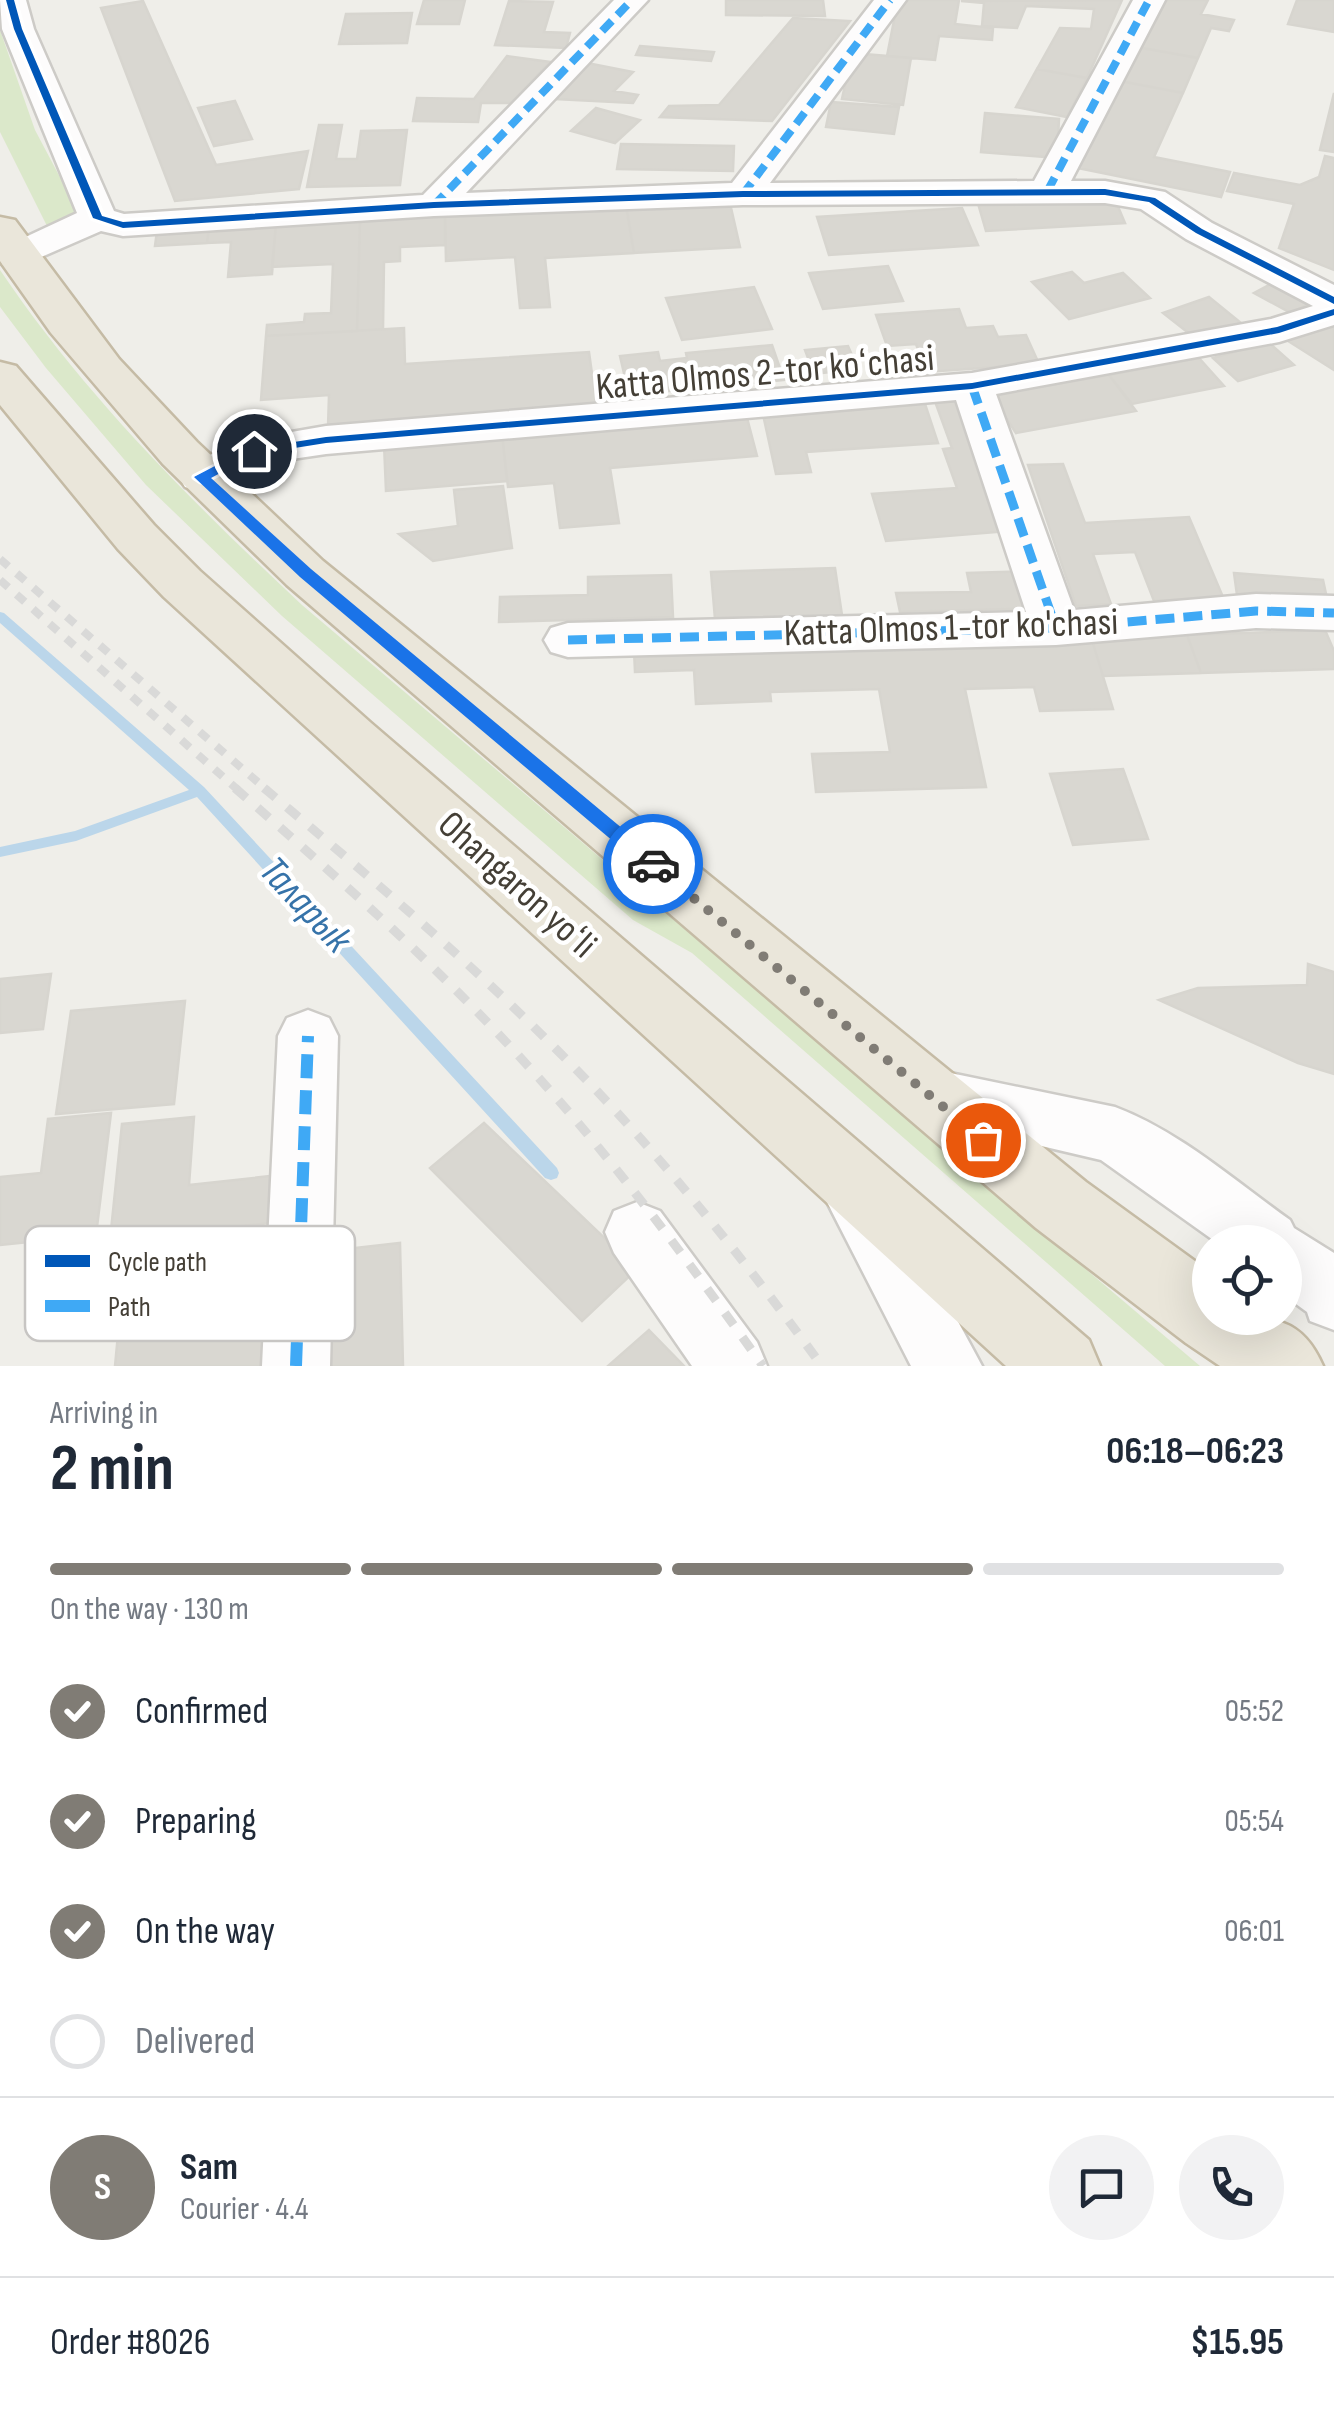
<!DOCTYPE html>
<meta charset="utf-8">
<style>
:root{--surface:#fff;--page:#f2f2f3;--text:#1f2937;--muted:#747a83;--line:#e0e1e3;--accent:#807c75}
body{margin:0;font-family:"Sofia Sans Condensed",sans-serif;background:var(--page);color:var(--text);height:100vh;display:flex;flex-direction:column;font-size:38px;white-space:nowrap}
*{box-sizing:border-box;margin:0}
p{font-size:32px;color:var(--muted)}
.icon{flex:none;width:55px;height:55px;fill:none;stroke:currentColor;stroke-width:2;stroke-linecap:round;stroke-linejoin:round}
.map{position:relative;height:1366px;overflow:hidden}
.panel{display:flex;flex-direction:column;background:var(--surface);flex:1}
.panel>*{flex:none}
.buttons{position:absolute;left:1192px;top:1225px;display:grid;gap:20px}
.buttons a{display:grid;place-items:center;width:110px;height:110px;border-radius:50%;background:var(--surface);box-shadow:0 10px 40px #0002;font-size:50px}
.pin{position:absolute;display:grid;place-items:center;width:85px;height:85px;color:#fff;margin:-42px;border:5px solid #fff;border-radius:50%;box-shadow:0 2px 10px #0007}
.courier{position:absolute;display:grid;place-items:center;width:100px;height:100px;margin:-50px;border:8px solid #1a73e8;border-radius:50%;background:#fff;color:#222;box-shadow:0 2px 12px #0007}
.overview em{font-style:normal;font-weight:700}
.overview div{display:flex;flex-direction:column-reverse}
.overview{display:flex;align-items:center;justify-content:space-between;height:170px;padding:0 50px}
h1{font-size:65px;font-weight:700;line-height:75px}
.bar{display:grid;grid-template-columns:repeat(4,1fr);gap:15px 10px;align-content:center;height:120px;padding:0 50px}
.bar i{height:12px;border-radius:8px;background:var(--line)}
.bar .selected{background:var(--accent)}
.bar p{grid-column:span 4}
.line{display:flex;align-items:center;gap:25px;padding:0 50px;border-top:2px solid var(--line)}
.line div{flex:1}
.round{display:grid;place-items:center;flex:none;width:105px;height:105px;border-radius:52px;background:var(--page)}
ol{padding:0 50px;list-style:none}
li{display:flex;align-items:center;gap:30px;height:110px}
li p{margin-inline-start:auto}
li .icon{padding:10px;border-radius:50%;background:var(--accent);color:#fff;stroke-width:4}
li:last-child{color:var(--muted)}
li i{width:55px;height:55px;border:5px solid var(--line);border-radius:50%}
.map>svg:first-child{display:block}
.green{fill:#dbe8ca}
.lines{fill:none;stroke-linecap:round;stroke-linejoin:round}
.stream{fill:#bbd6ea;fill-rule:evenodd}
.building{fill:#d9d7d1;stroke:#d7d5cf;stroke-width:2.5;fill-rule:evenodd}
.minor-casing{stroke:#cdcbc7;stroke-width:5}
.highway-casing{stroke:#c5bba5;stroke-width:5}
.minor{fill:#fdfcfc;fill-rule:evenodd}
.highway{fill:#eae6da;fill-rule:evenodd}
.rail-far1{stroke:#d9d9d8;stroke-width:8;stroke-dasharray:11 11;stroke-linecap:butt}
.rail{stroke:#d9d9d8;stroke-width:9;stroke-dasharray:15 15;stroke-linecap:butt}
.quiet-far2{stroke:#3fa9f5;stroke-width:8;stroke-dasharray:14 8;stroke-linecap:butt}
.quiet-far1{stroke:#3fa9f5;stroke-width:9;stroke-dasharray:19 9;stroke-linecap:butt}
.quiet{stroke:#3fa9f5;stroke-width:12;stroke-dasharray:24 12;stroke-linecap:butt}
.cycleway-casing{stroke:#fff;stroke-width:7}
.cycleway{fill:#0057b8;fill-rule:evenodd}
.route{fill:#1a73e8}
.done{stroke:#807c75;stroke-width:10;stroke-dasharray:0 18}
.labels{text-anchor:middle;dominant-baseline:central;stroke-width:9;stroke-linejoin:round;paint-order:stroke}
.street-label{font-size:38px;fill:#443f36;stroke:#fff}
.water-label{font-size:40px;font-style:italic;fill:#3673a9;stroke:#fff}
.key{fill:#fff;stroke:#c7c5c3;stroke-width:2.5}
.key-label{font-size:28px;fill:#443f36}
</style>
<div class="map">
<svg width="1334" height="1366" viewBox="0 0 1334 1366">
<rect width="100%" height="100%" fill="#efeee9"/>
<path class="green" d="M0,30L35,130L80,215L47,226L0,132Z
M0,270C85,396 192,502 302,605L1200,1366H1165L692,953L633,920L282,616L146,485L46,368L0,307Z"/>
<g class="lines">
<path class="stream" d="M0,612L4,613L204,787L557,1168L559,1173L557,1178L551,1180L545,1178L197,797L76,841L0,857V847L75,831L189,790L0,623Z"/>
</g>
<path class="building" d="M424,0H465L459,24H417Z
M726,0H823L825,16L726,15Z
M898,0H959L955,24L993,28L992,40L939,36L935,60L887,56Z
M1122,0L1087,78L1037,69L1060,28L1091,29L1094,9L1026,6L1017,28L982,26L984,3L961,1Z
M1160,0H1208L1201,14L1234,20L1229,31L1211,28L1198,58L1137,47Z
M1297,0H1334V32L1288,24Z
M143,1L216,165L308,151L299,189L175,201L101,8Z
M509,1L553,2L544,32L570,33L566,48L495,45Z
M412,13L407,43L339,44L346,14Z
M793,18L850,21L772,121L660,117L669,106L719,105Z
M640,46L714,52L711,61L636,55Z
M1137,47L1198,58L1183,93L1120,81Z
M852,53L911,58L903,105L842,99Z
M507,56L550,62L511,103H481L478,122L413,121L417,98L474,99Z
M587,63L633,72L614,91L638,95L633,103L552,99Z
M1037,69L1087,78L1067,117L1016,107Z
M1120,81L1183,93L1154,157L1230,172L1221,197L1078,168Z
M1334,93V152L1320,150Z
M235,101L252,139L214,146L198,108Z
M831,102L899,107L894,134L826,127Z
M596,108L640,120L615,143L571,131Z
M985,113L1059,119L1057,158L981,152Z
M319,125H342L336,159H357L361,131L407,130L400,185L307,187Z
M621,144L734,146L733,171L617,169Z
M1325,156L1334,158V270L1279,248L1294,204L1227,191L1234,173L1300,185L1319,177Z
M1114,197L1125,223L986,231L977,200Z
M729,199L740,247L634,253L626,205Z
M626,205L634,253L545,258L550,307L520,308L515,257L446,261L445,214Z
M962,208L978,245L829,255L817,217Z
M445,214V245L400,247V261L384,262L383,329L357,331L360,219Z
M360,219L357,331L266,336L267,325L304,322L305,314L331,313L333,264L272,267L276,224Z
M276,224L272,274L228,277L231,242L207,243L209,228Z
M209,228L207,243L155,246L157,231Z
M888,266L903,301L823,309L809,273Z
M1072,272L1084,283L1123,273L1150,298L1069,319L1032,282Z
M1271,284L1308,304L1291,313L1254,293Z
M754,287L772,329L682,340L666,298Z
M1209,297L1241,323L1195,338L1163,313Z
M959,309L966,328L993,326L998,337L1026,335L1039,364L926,372L916,344L887,346L876,315Z
M1334,318V370L1288,341Z
M404,328L405,364L589,352L597,410L328,427L329,395L261,400L266,336Z
M1268,342L1294,365L1238,381L1213,358Z
M772,345L784,380L629,395L620,356L658,352L660,361L687,358L686,353Z
M848,346L858,369L814,374L805,350Z
M1199,358L1224,386L1132,404L1109,375Z
M1109,375L1136,411L1016,433L991,395Z
M968,394L1021,530L886,541L872,494L957,488L943,449L952,448L933,396Z
M924,401L938,443L806,452L811,472L776,474L762,410Z
M746,414L757,456L610,468L619,523L560,528L554,483L508,487L502,434Z
M502,434L507,481L386,491L384,444Z
M1063,464L1085,523L1189,517L1223,597L1154,601L1135,552L1093,554L1111,604L1076,606L1028,465Z
M503,486L512,548L433,561L399,534L458,526L454,490Z
M835,568L842,615L715,619L711,572Z
M1033,571L1042,608L900,612L896,593L971,592L967,573Z
M1234,573L1323,580L1328,603L1237,595Z
M671,575L673,617L499,622L500,597L588,595V577Z
M1325,630L1334,651V669L1201,673L1187,635Z
M1187,635L1201,673L1103,676L1091,637Z
M1091,637L1113,709L1040,711L1034,687L965,689L986,787L816,792L812,754L890,752L879,689L770,692L771,701L696,704L694,670L635,672L634,650Z
M1123,769L1148,839L1073,845L1050,774Z
M1308,964L1334,972V1074L1298,1063L1159,1000L1198,988L1307,985Z
M51,974L43,1029L0,1033V979Z
M185,1001L174,1104L56,1114L71,1011Z
M111,1113L96,1235L0,1245V1177L41,1173L48,1119Z
M194,1117L189,1185L280,1175L279,1222L110,1240L122,1124Z
M484,1123L637,1269L582,1321L430,1168Z
M285,1232L281,1366H115L126,1250ZM241,1265L239,1317L166,1326L170,1273Z
M400,1243L403,1366H317L319,1252Z
M649,1330L684,1366H608Z"/>
<g class="lines">
<g class="minor-casing">
<path id="minor" d="M0,0H26L34,29L114,211L124,214L423,195L614,0H648L466,193L732,183L874,0H906L770,183L1034,181L1133,0H1165L1071,181H1105L1165,192L1212,223L1334,285V325L1279,342L996,394L1074,610L1256,594L1334,596V630L1256,628L1056,645L568,657L551,652L544,640L551,628L568,623L1026,612L956,400L326,454L265,463L201,491L185,487L179,477L185,467L239,441L326,426L972,373L1271,319L1313,306L1186,239L1141,209L1105,203L743,205L434,216L123,236L101,231L16,268L2,264V248L77,213L2,29Z
M308,1010L329,1018L338,1036L330,1366H262L278,1036L287,1018Z
M931,1069L1115,1107C1179,1131 1235,1181 1290,1220L1294,1228L1334,1253V1330L1310,1321L1307,1312L1285,1296V1242H1216L1101,1160L909,1115L900,1096L909,1077Z
M858,1171L881,1179L982,1366H911L826,1200L835,1179Z
M637,1202L660,1211L757,1342L767,1366H692L614,1253L605,1232L614,1211Z"/>
</g>
<g class="highway-casing">
<path id="highway" d="M0,217L15,220L119,359L197,442L323,561L1086,1182L1210,1272V1318C1263,1318 1299,1310 1323,1366H1220L1186,1343L1036,1228L287,585L163,464L51,333L0,261Z
M0,362L16,366L154,525L200,571L371,723L1089,1340L1100,1366H1006L164,597L118,549L0,405Z"/>
</g>
<use href="#minor" class="minor"/>
<use href="#highway" class="highway"/>
<path class="rail-far1" d="M0,559L267,790
M0,580L238,790"/>
<path class="rail" d="M235,788C336,876 438,966 528,1066C614,1160 689,1262 763,1366
M264,788C365,873 466,958 559,1052C656,1149 741,1255 822,1366"/>
<path class="quiet-far2" d="M1048,190L1149,0
M743,194L890,0
M434,205L632,0"/>
<path class="quiet-far1" d="M972,386L1056,628
M568,640L1056,628L1256,611L1334,613"/>
<path class="quiet" d="M296,1366L308,1036"/>
<g class="cycleway-casing">
<path id="cycleway" d="M6,0H14L22,29L102,216L123,222L434,202L743,191L1105,189L1155,198L1202,229L1334,297V304L1196,233L1149,202L1105,195L743,197L434,208L123,228L93,218L14,29Z
M1334,309V315L1279,333L972,389L326,443L257,454L205,480L201,481L195,477L250,449L326,437L972,383L1277,327Z"/>
</g>
<use href="#cycleway" class="cycleway"/>
</g>
<path class="route" d="M249,448L261,451L211,478L311,569L659,859V869H646L300,577L194,477Z"/>
<g class="lines">
<path class="done" d="M653,864L983,1140"/>
</g>
<g class="labels">
<g class="street-label">
<text transform="translate(765 373) rotate(-5)">Katta Olmos 2-tor koʻchasi</text>
<text transform="translate(951 628) rotate(-2)">Katta Olmos 1-tor ko'chasi</text>
<text transform="translate(517 885) rotate(42)">Ohangaron yoʻli</text>
</g>
<g class="water-label">
<text transform="translate(305 905) rotate(47)">Таларык</text>
</g>
</g>
<rect x="25" y="1226" width="330" height="115" rx="15" class="key"/>
<rect x="45" y="1255" width="45" height="12" fill="#0057b8"/>
<rect x="45" y="1300" width="45" height="12" fill="#3fa9f5"/>
<g class="key-label">
<text x="108" y="1271">Cycle path</text>
<text x="108" y="1316">Path</text>
</g>
</svg>
<div class="buttons">
<a><svg class="icon" aria-label="locate" viewBox="0 0 24 24"><circle cx="12" cy="12" r="6"/><path d="M12 2v4M12 18v4M2 12h4M18 12h4"/></svg></a>
</div>
<div class="pin" style="left:983px;top:1140px;background:#ea580c"><svg class="icon" aria-label="bag" viewBox="0 0 24 24"><path d="M5 8h14l-1 12H6zM9 8a3 3 0 0 1 6 0"/></svg></div>
<div class="pin" style="left:254px;top:451px;background:#1f2937"><svg class="icon" aria-label="home" viewBox="0 0 24 24"><path d="M3 11l9-7 9 7M6 9v11h12V9"/></svg></div>
<div class="courier" style="left:653px;top:864px"><svg class="icon" aria-label="car" viewBox="0 0 24 24"><path d="M5 17H2v-5l4-1 3-4h7l3 4 3 1v5h-3M9 17h6M6 11h13"/><circle cx="7" cy="17" r="2"/><circle cx="17" cy="17" r="2"/></svg></div>
</div>
<section class="panel">
<div class="overview"><div><h1>2 min</h1><p>Arriving in</p></div><em>06:18–06:23</em></div>
<div class="bar"><i class="selected"></i><i class="selected"></i><i class="selected"></i><i></i><p>On the way · 130 m</p></div>
<ol>
<li><svg class="icon" aria-label="check" viewBox="0 0 24 24"><path d="M5 12l5 5 9-10"/></svg>Confirmed<p>05:52</p></li>
<li><svg class="icon" aria-label="check" viewBox="0 0 24 24"><path d="M5 12l5 5 9-10"/></svg>Preparing<p>05:54</p></li>
<li><svg class="icon" aria-label="check" viewBox="0 0 24 24"><path d="M5 12l5 5 9-10"/></svg>On the way<p>06:01</p></li>
<li><i></i>Delivered</li>
</ol>
<div class="line" style="height:180px"><b class="round" style="background:var(--accent);color:#fff">S</b><div><b>Sam</b><p>Courier · 4.4</p></div><a class="round"><svg class="icon" aria-label="chat" viewBox="0 0 24 24"><path d="M4 5h16v11H9l-5 4z"/></svg></a><a class="round"><svg class="icon" aria-label="phone" viewBox="0 0 24 24"><path d="M5 4h4l2 5-3 2q2 4 5 5l2-3 5 2v4C11 20 4 13 5 4z"/></svg></a></div>
<div class="line" style="height:130px"><div>Order #8026</div><b>$15.95</b></div>
</section>
